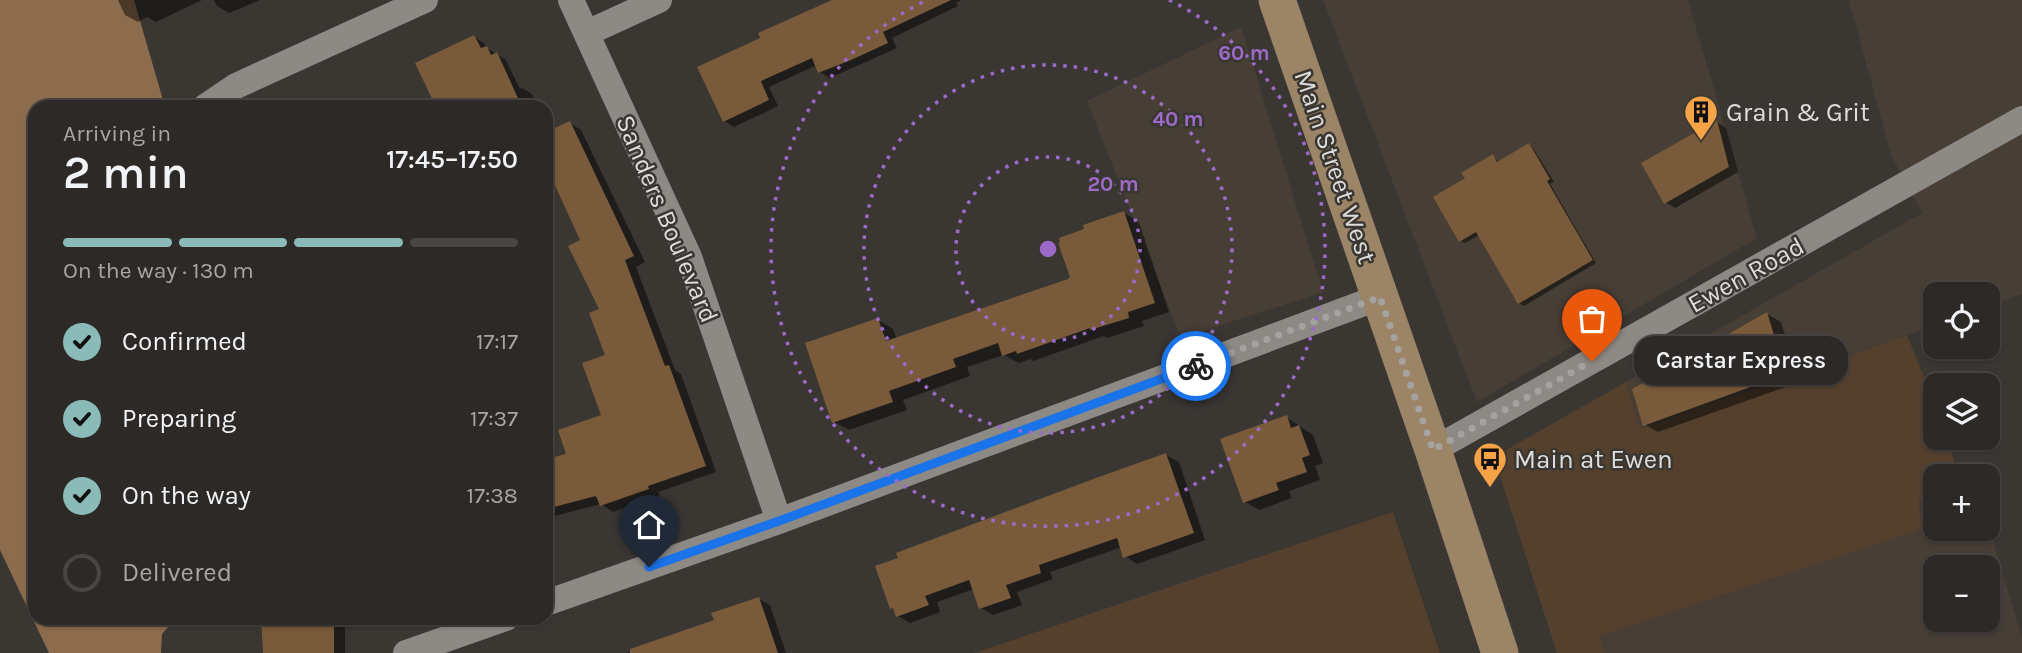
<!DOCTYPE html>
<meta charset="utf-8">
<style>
:root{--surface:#2c2926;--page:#383532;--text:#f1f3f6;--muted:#a6a6a7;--line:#484543;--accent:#8bbbb9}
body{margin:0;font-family:Karla,sans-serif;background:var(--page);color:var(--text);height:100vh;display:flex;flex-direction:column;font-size:26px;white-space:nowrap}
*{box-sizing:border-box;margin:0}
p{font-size:23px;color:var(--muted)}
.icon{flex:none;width:38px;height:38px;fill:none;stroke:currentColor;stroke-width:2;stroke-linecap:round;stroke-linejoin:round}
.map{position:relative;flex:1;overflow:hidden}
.drawer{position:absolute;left:28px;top:100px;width:525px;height:525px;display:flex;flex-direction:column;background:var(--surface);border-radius:21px;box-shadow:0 2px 5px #0004,0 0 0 2px var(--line)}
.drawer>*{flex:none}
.tools{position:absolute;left:1923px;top:282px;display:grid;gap:14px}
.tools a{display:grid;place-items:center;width:77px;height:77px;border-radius:14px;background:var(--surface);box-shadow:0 2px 5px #0004,0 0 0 2px var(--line);font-size:35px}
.pin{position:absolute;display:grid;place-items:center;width:60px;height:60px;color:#fff;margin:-72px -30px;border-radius:50% 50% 50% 0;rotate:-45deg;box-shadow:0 0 7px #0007}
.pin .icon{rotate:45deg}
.courier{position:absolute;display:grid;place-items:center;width:70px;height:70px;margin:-35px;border:5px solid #1a73e8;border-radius:50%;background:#fff;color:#222;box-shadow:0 2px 9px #0007}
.bubble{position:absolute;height:49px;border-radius:21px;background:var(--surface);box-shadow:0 2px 5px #0004,0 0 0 2px var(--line);font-size:23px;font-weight:600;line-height:49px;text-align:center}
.headline em{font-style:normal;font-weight:600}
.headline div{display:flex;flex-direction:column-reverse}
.headline{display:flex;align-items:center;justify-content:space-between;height:119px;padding:0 35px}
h1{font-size:46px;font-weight:600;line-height:52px}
.bar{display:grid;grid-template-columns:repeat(4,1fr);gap:10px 7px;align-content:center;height:84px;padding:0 35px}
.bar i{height:9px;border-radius:5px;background:var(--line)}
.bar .active{background:var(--accent)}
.bar p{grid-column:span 4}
ol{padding:0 35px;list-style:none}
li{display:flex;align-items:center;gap:21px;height:77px}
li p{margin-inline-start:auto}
li .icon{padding:7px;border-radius:50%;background:var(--accent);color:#111;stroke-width:4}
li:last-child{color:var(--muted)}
li i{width:38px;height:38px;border:4px solid var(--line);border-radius:50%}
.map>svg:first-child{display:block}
.built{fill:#473e36;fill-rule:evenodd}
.green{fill:#54402d}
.forest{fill:#8c6c4c}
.shadow{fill:#0007}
.building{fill:#795a3a}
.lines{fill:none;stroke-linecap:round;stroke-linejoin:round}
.minor{stroke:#8d8985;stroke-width:26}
.secondary{stroke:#9c8466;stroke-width:37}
.done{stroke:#a5a3a0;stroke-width:7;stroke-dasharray:0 12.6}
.route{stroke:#1a73e8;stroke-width:9}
.ring{fill:none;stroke:#9e6ac9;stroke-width:3.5;stroke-dasharray:3.5 7}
.labels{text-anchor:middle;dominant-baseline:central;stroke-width:5;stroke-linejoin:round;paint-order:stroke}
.poi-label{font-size:26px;fill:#dfdddb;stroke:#3a3733;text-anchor:start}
.street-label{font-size:26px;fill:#dfdddb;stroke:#3a3733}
.centre{fill:#9e6ac9;stroke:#3a3733;stroke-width:3.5}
.ring-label{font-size:21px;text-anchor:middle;font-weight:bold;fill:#9e6ac9;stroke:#3a3733;stroke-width:5;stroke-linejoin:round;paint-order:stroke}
</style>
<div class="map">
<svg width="2022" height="653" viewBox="0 0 2022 653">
<rect width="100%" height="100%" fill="#3a3733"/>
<path class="built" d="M1323,0H1688L1757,238L1477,402Z
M1849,0H2022V294L1988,306V294H1936L1935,325L1640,429L1626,382L1922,213L1891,155Z
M1241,27L1323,292L1181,338L1087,101Z
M1988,522L2022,639V653H1604L1599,636L1935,525L1936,528H1988ZM1936,567H1988V620H1936Z"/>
<path class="green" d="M1907,335L1935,405L1936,438H1949L1955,467L1947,476H1936L1935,488L1919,503L1923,529L1600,636L1604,653H1557L1498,470V463L1506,450L1626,382L1640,429Z
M1393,512L1440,653H974Z"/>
<path class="forest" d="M0,0H134L165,107H35V618H176L162,634L161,653H49L0,550Z"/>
<path class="shadow" d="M118,0H202L156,22L147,17L138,22L125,15Z
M214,0H260L229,13L217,6Z
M836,0H961L956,3L958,6L892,38L897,48L830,78L820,72L817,65L769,87L778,106L734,127L724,121L762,38Z
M474,37L484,43L487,48L506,60L520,89L522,88L532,94L538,107H456Z
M1717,122L1726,128L1738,172L1675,208L1665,202Z
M570,123L581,130L645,262L636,267L675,370L681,374L716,472L658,492L660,495L613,512L601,504L547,518L549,526L546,527V461L568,455L604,416L607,356L601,310L582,241L546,162V124L550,132Z
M1529,145L1533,148L1554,182L1550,184L1596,263L1524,306L1519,303L1479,235L1465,243L1460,241L1467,179L1493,156L1499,162Z
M1124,213L1139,222L1169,312L1142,321L1144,326L1107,338L1104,336L1033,361L1030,359L1019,363L1004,355L967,367L970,376L903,400L907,410L849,430L834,422L878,320L893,329L897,340L1069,281Z
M1767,314L1781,322L1800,382L1658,432L1644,424Z
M1286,417L1313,435L1323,463L1315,466L1320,480L1289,491L1292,498L1259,510L1245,502Z
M1166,455L1179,462L1205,540L1137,564L1125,556L1122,547L1050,572L1053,579L1017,592L1022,605L993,615L981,608L974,589L937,602L940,612L910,623L898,616L896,610L891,607Z
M759,599L770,605L786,653H626L716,621Z
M263,618H345V653H264Z"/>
<path class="building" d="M832,0H951L883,32L888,43L851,60L818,73L812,58L761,81L769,100L723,122L697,67L760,38L758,33Z
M474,35L481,48L487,46L491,55L497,52L522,107H436L415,63Z
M1717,120L1729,167L1664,204L1641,163Z
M570,121L634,256L625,260L665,366L669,365L706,466L648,486L649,489L600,506L596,496L546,509V459L566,454L558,430L601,415L582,363L605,355L589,313L599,309L568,246L580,240L546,166V132Z
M1529,143L1550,179L1547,181L1593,260L1518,304L1476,232L1459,242L1433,197L1465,178L1461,173L1493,154L1497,162Z
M1124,211L1155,303L1128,312L1129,318L1090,330V328L1017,354L1016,351L1002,356L998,343L953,359L956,367L889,391L893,402L832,423L805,343L878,318L886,341L1068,279L1070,277L1058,243L1060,242L1059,238L1084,229L1083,225Z
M1767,312L1786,374L1643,426L1632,389Z
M1287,415L1291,428L1299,425L1310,455L1302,458L1307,472L1276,483L1279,490L1243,503L1220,439Z
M1166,453L1194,533L1123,558L1117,538L1039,565L1041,573L1006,585L1011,598L979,609L969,580L925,596L929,605L896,617L893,608L890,609L875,566L898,558L896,553L1096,478Z
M759,597L778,653H630V649L714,620L711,613Z
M261,618H334V653H263Z"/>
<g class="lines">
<path class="minor" d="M571,0L689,257L779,521
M587,33L659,0
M205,107L236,86L425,0
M1433,450L2022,119
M546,603L779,521L1380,297
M406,653L506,618"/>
<path class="secondary" d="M1277,0L1433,450L1500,653"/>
</g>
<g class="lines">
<path class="done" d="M1196,366L1380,297L1433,450L1592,361"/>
<path class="route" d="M649,567L779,521L1196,366"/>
</g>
<g class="ring">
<circle cx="1048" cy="249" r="92"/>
<circle cx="1048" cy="249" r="184"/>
<path d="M1169 0A277 277 0 1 1 927 0"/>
</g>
<defs>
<g id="building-pin" transform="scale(1.75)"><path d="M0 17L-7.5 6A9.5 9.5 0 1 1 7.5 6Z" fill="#f5a346" stroke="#3a3733"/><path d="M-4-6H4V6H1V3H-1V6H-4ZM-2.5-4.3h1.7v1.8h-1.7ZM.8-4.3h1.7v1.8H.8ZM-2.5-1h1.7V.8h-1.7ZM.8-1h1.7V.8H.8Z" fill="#111"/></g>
<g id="bus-pin" transform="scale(1.75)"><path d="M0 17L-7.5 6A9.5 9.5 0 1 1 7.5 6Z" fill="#f5a346" stroke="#3a3733"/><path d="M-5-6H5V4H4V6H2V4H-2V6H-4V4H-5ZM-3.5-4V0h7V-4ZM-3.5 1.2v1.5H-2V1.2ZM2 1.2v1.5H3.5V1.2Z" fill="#111"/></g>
</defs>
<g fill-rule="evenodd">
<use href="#building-pin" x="1701" y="112"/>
<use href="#bus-pin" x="1490" y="459"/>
</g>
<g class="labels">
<g class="poi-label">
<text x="1726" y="112">Grain &amp; Grit</text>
<text x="1514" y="459">Main at Ewen</text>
</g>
<g class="street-label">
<text transform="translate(1335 167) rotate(71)">Main Street West</text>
<text transform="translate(667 219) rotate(67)">Sanders Boulevard</text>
<text transform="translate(1746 275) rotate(-29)">Ewen Road</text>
</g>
</g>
<circle cx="1048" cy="249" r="10" class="centre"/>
<g class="ring-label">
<text x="1244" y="60">60 m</text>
<text x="1178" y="126">40 m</text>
<text x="1113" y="191">20 m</text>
</g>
</svg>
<div class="tools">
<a><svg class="icon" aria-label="locate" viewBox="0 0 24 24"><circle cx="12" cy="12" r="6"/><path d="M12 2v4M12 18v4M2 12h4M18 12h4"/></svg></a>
<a><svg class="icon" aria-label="layers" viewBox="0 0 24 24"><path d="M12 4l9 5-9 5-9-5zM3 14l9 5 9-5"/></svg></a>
<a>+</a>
<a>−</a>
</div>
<div class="pin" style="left:1592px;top:361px;background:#ea580c"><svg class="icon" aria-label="bag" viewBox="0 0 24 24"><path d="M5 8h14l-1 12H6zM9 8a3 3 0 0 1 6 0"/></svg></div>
<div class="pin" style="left:649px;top:567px;background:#1f2937"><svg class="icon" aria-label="home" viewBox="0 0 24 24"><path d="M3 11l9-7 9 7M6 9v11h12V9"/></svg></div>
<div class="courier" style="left:1196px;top:366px"><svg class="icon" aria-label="bike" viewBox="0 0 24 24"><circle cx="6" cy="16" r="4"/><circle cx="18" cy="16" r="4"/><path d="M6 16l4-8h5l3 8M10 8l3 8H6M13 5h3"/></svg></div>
<div class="bubble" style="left:1634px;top:336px;width:214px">Carstar Express</div>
<section class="drawer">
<div class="headline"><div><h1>2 min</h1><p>Arriving in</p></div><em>17:45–17:50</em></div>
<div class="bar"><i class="active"></i><i class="active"></i><i class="active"></i><i></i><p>On the way · 130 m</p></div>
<ol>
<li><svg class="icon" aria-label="check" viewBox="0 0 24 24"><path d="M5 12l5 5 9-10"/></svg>Confirmed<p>17:17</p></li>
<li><svg class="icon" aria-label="check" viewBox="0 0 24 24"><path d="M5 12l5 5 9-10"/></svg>Preparing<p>17:37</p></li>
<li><svg class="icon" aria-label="check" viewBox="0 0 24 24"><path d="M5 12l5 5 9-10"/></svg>On the way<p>17:38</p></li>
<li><i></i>Delivered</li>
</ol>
</section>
</div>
